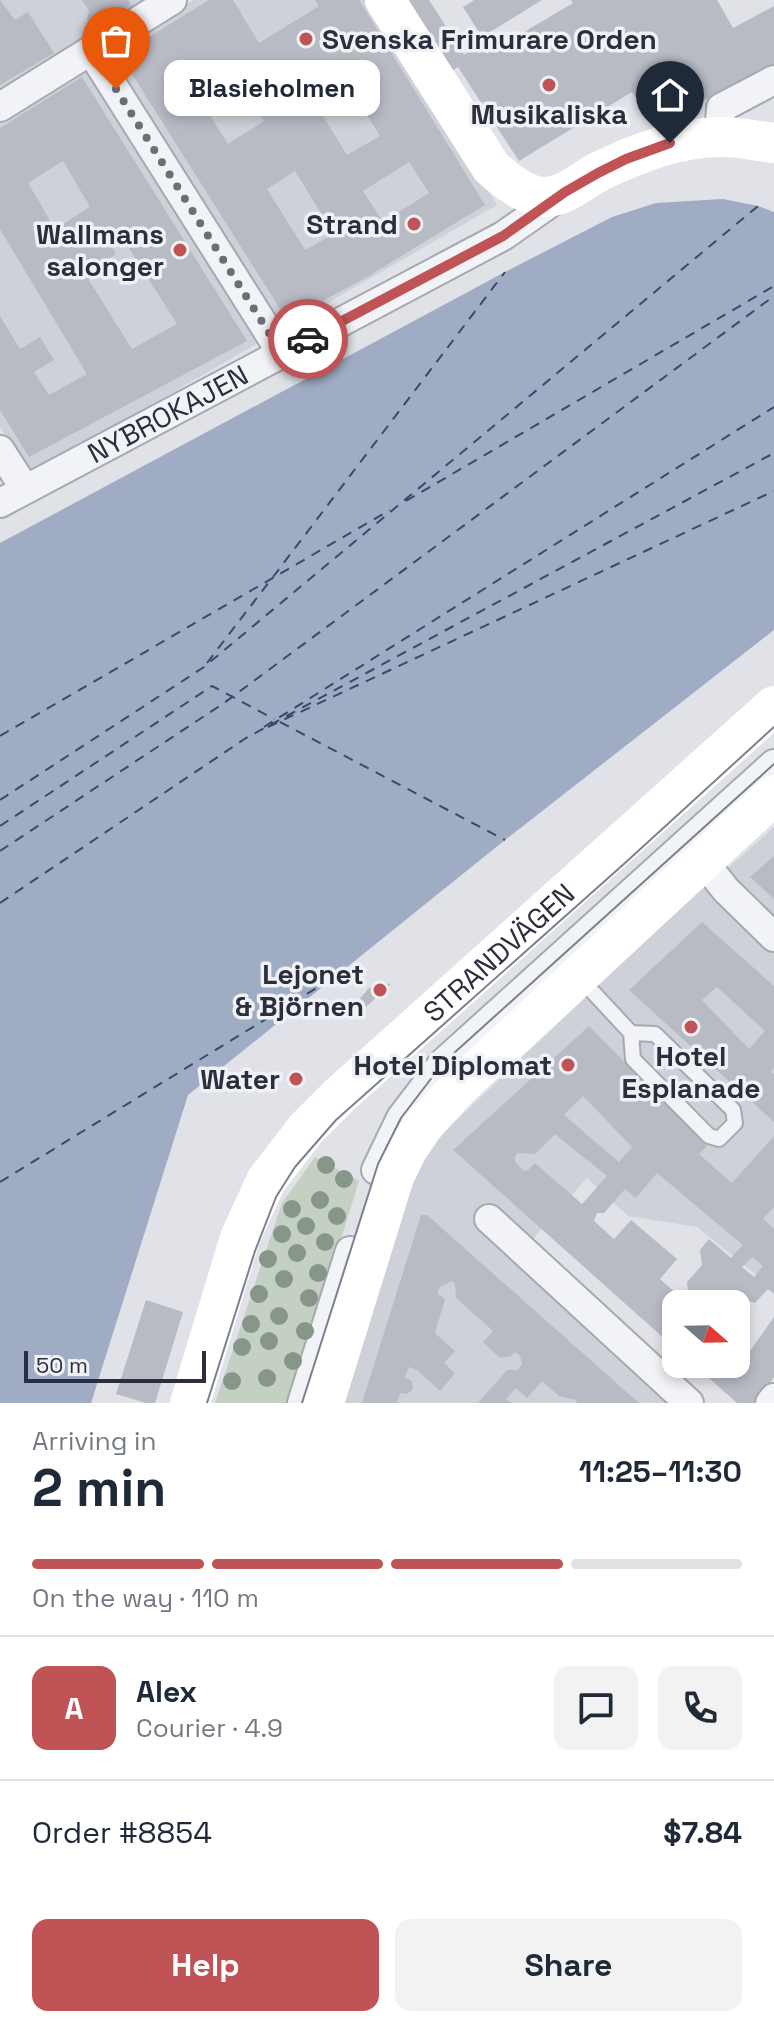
<!DOCTYPE html>
<meta charset="utf-8">
<style>
:root{--surface:#fff;--page:#f2f2f3;--text:#1f2937;--muted:#747a83;--line:#e0e1e3;--accent:#bf5356}
body{margin:0;font-family:"Space Grotesk",sans-serif;background:var(--page);color:var(--text);height:100vh;display:flex;flex-direction:column;font-size:30px;white-space:nowrap}
*{box-sizing:border-box;margin:0}
p{font-size:26px;color:var(--muted)}
.icon{flex:none;width:44px;height:44px;fill:none;stroke:currentColor;stroke-width:2;stroke-linecap:round;stroke-linejoin:round}
.map{position:relative;height:1403px;overflow:hidden}
.details{display:flex;flex-direction:column;background:var(--surface);flex:1}
.details>*{flex:none}
.needle{width:52px;rotate:110deg}
.buttons{position:absolute;left:662px;top:1290px;display:grid;gap:16px}
.buttons a{display:grid;place-items:center;width:88px;height:88px;border-radius:16px;background:var(--surface);box-shadow:0 4px 12px #0003;font-size:40px}
.scale{position:absolute;left:24px;bottom:20px;width:182px;box-sizing:border-box;padding-left:8px;border:4px solid #2b2f3d;border-top:0;font-size:22px;line-height:28px;white-space:nowrap;color:#2b2f3d;-webkit-text-stroke:6px #eff1f5;paint-order:stroke}
.pin{position:absolute;display:grid;place-items:center;width:68px;height:68px;color:#fff;margin:-82px -34px;border-radius:50% 50% 50% 0;rotate:-45deg;box-shadow:0 0 8px #0007}
.pin .icon{rotate:45deg}
.courier{position:absolute;display:grid;place-items:center;width:80px;height:80px;margin:-40px;border:6px solid #bf5356;border-radius:50%;background:#fff;color:#222;box-shadow:0 2px 10px #0007}
.bubble{position:absolute;height:56px;border-radius:16px;background:var(--surface);box-shadow:0 4px 12px #0003;font-size:26px;font-weight:800;line-height:56px;text-align:center}
.headline em{font-style:normal;font-weight:800}
.headline div{display:flex;flex-direction:column-reverse}
.headline{display:flex;align-items:center;justify-content:space-between;height:136px;padding:0 32px}
h1{font-size:52px;font-weight:800;line-height:60px}
.bar{display:grid;grid-template-columns:repeat(4,1fr);gap:12px 8px;align-content:center;height:96px;padding:0 32px}
.bar i{height:10px;border-radius:6px;background:var(--line)}
.bar .on{background:var(--accent)}
.bar p{grid-column:span 4}
.line{display:flex;align-items:center;gap:20px;padding:0 32px;border-top:2px solid var(--line)}
.line div{flex:1}
.round{display:grid;place-items:center;flex:none;width:84px;height:84px;border-radius:16px;background:var(--page)}
.action{display:flex;gap:16px;margin-top:auto;padding:16px 32px}
.action a{flex:1;height:92px;border-radius:16px;background:var(--accent);color:#fff;font-size:32px;font-weight:800;line-height:92px;text-align:center}
.action a+a{background:var(--page);color:var(--text)}
.map>svg:first-child{display:block}
.built{fill:#cfd1d9}
.green{fill:#c4d0c2}
.water{fill:#9facc3}
.lines{fill:none;stroke-linecap:round;stroke-linejoin:round}
.ferry{stroke:#394a6c;stroke-width:2;stroke-dasharray:10 8;stroke-linecap:butt}
.building{fill:#b8bbc4;fill-rule:evenodd}
.lane-casing{stroke:#a6a9b1;stroke-width:18}
.street-casing{stroke:#a6a9b1;stroke-width:32}
.lane{stroke:#f2f3f6;stroke-width:14}
.street{stroke:#f2f3f6;stroke-width:28}
.secondary{stroke:#fff;stroke-width:40}
.tram{stroke:#7b818f;stroke-width:2}
.tree{fill:#869688}
.done{stroke:#6a6e78;stroke-width:8;stroke-dasharray:0 14.4}
.route{stroke:#bf5356;stroke-width:10}
.poi-dot{fill:#bf5356;stroke:#eff1f5;stroke-width:3}
.labels{text-anchor:middle;dominant-baseline:central;stroke-width:7;stroke-linejoin:round;paint-order:stroke}
.poi-label{font-size:28px;font-weight:bold;fill:#2b2f3d;stroke:#eff1f5;text-anchor:end}
.street-label{font-size:28px;fill:#2b2f3d;stroke:#eff1f5}
</style>
<div class="map">
<svg width="774" height="1403" viewBox="0 0 774 1403">
<rect width="100%" height="100%" fill="#e0e2e7"/>
<path class="built" d="M0,0H154L0,100Z
M193,0H372L497,205L28,476L0,427V117Z
M774,827V1289L697,1227L628,1216L587,1178L522,1251L695,1403H343L411,1179L445,1131L687,901L742,856Z"/>
<path class="green" d="M315,1157L359,1181L290,1403H215L282,1203Z"/>
<path class="water" d="M723,199L758,206L774,212V630L505,840L188,1095L91,1403H0V543L505,272L612,217L656,203Z"/>
<g class="lines">
<path class="ferry" d="M406,501L774,286
M273,577L505,272
M207,663L269,582
M280,722L505,840
M264,727L774,407
M268,727L774,491
M0,736L390,510
M0,800L204,667L758,206
M0,826L212,686L274,719
M0,851L224,703L774,296
M0,903L246,738L774,453
M0,1182L328,981"/>
</g>
<path class="building" d="M0,0L15,20L28,12L54,53L0,85Z
M82,0H128L131,5L98,26L87,20L89,11Z
M209,0H233L259,43L319,6L315,0H359L485,205L362,280L287,320L120,55ZM334,62L380,136L347,155L302,82ZM231,67L264,121L228,144L194,90ZM409,162L429,193L383,222L363,191ZM295,171L334,234L305,250L267,189Z
M405,0H429L464,55L481,44L487,54L573,3L571,0H717L733,28L774,6V64L675,115L657,126L632,92L519,161L458,67L447,74Z
M474,0H542L482,37L463,7Z
M82,77L247,341L29,457L0,410V316L20,349L40,337L54,360L34,372L49,395L87,374L0,229V128ZM63,161L90,207L55,229L28,183ZM120,234L177,324L132,349L85,274L116,254L108,242Z
M774,856V899L750,877Z
M702,922L774,986V1068L771,1071L774,1074V1122L629,990ZM717,987L765,1031L749,1049L702,1000Z
M379,983L391,984L356,1016L357,1002L369,988Z
M589,1026L707,1146L699,1154L732,1183L774,1136V1207L763,1219L774,1229V1294L768,1289L755,1303L741,1299L736,1304H676V1349L453,1150ZM583,1096L632,1147L619,1162L564,1115ZM555,1134L607,1176L582,1204L535,1163L528,1170L524,1171L515,1162V1156L518,1153L535,1154ZM657,1173L743,1245L731,1258L709,1239L700,1250L702,1265L687,1282L688,1293L680,1297L660,1279L677,1259L631,1220L614,1239L594,1221L597,1213H604L625,1189L636,1198ZM752,1257L763,1266L754,1277L742,1267Z
M421,1215H427L639,1403H577L576,1400L559,1396L542,1381L527,1398L516,1388L506,1399L511,1403H478L507,1370H518L522,1364L520,1356L515,1352L511,1356L500,1358L483,1342L493,1331L456,1298L455,1284L452,1281L440,1287L437,1293L445,1299L435,1333L455,1351L444,1363L455,1373L440,1391L417,1370L409,1367L405,1377L412,1381L413,1389L407,1394L400,1393L397,1403H362Z
M146,1300L183,1312L155,1403H146L116,1394Z
M774,1317V1377L755,1403H737L693,1364H736V1351L745,1358Z"/>
<g class="lines">
<g class="lane-casing">
<path id="lane" d="M579,977L631,1033L633,1059L709,1136L719,1139L735,1123L733,1110L655,1034L631,1033"/>
</g>
<g class="street-casing">
<g id="street">
<path d="M91,51L281,352"/>
<path d="M0,107L172,0"/>
<path d="M719,137L721,108L774,80"/>
<path d="M0,450L25,489"/>
<path id="s1" d="M0,503L503,236L563,194"/>
<path d="M702,860L726,890L774,937"/>
<path d="M376,1170L401,1118L443,1063L774,764"/>
<path d="M489,1219L689,1403"/>
<path d="M302,1403L350,1251"/>
<path d="M770,1403L774,1398"/>
</g>
</g>
<use href="#lane" class="lane"/>
<use href="#street" class="street"/>
<g class="secondary">
<path d="M385,0L491,167C504,179 526,197 545,197C565,197 583,180 600,171C638,153 676,138 719,137C737,136 756,141 774,143"/>
<path id="s2" d="M190,1403L240,1238L266,1181L306,1129L340,1095L774,706"/>
<path d="M324,1403L394,1177L407,1150L423,1126L460,1086L774,795"/>
</g>
<path class="tram" d="M207,1403L255,1251L276,1197L295,1167L336,1120L625,863L774,727
M302,1403L378,1164L401,1118L443,1063L774,764"/>
</g>
<g class="tree">
<circle cx="326" cy="1165" r="9"/>
<circle cx="344" cy="1179" r="9"/>
<circle cx="320" cy="1200" r="9"/>
<circle cx="292" cy="1209" r="9"/>
<circle cx="337" cy="1216" r="9"/>
<circle cx="306" cy="1226" r="9"/>
<circle cx="282" cy="1234" r="9"/>
<circle cx="325" cy="1242" r="9"/>
<circle cx="297" cy="1253" r="9"/>
<circle cx="268" cy="1259" r="9"/>
<circle cx="318" cy="1273" r="9"/>
<circle cx="284" cy="1279" r="9"/>
<circle cx="259" cy="1294" r="9"/>
<circle cx="309" cy="1298" r="9"/>
<circle cx="279" cy="1316" r="9"/>
<circle cx="251" cy="1324" r="9"/>
<circle cx="305" cy="1331" r="9"/>
<circle cx="269" cy="1341" r="9"/>
<circle cx="242" cy="1347" r="9"/>
<circle cx="293" cy="1361" r="9"/>
<circle cx="267" cy="1378" r="9"/>
<circle cx="232" cy="1381" r="9"/>
</g>
<g class="lines">
<path class="done" d="M116,89L281,352L308,339"/>
<path class="route" d="M308,339L503,236L565,192L598,173L626,159L670,143"/>
</g>
<g class="poi-dot">
<circle cx="306" cy="39" r="8"/>
<circle cx="549" cy="85" r="8"/>
<circle cx="414" cy="224" r="8"/>
<circle cx="180" cy="250" r="8"/>
<circle cx="380" cy="990" r="8"/>
<circle cx="691" cy="1027" r="8"/>
<circle cx="568" cy="1065" r="8"/>
<circle cx="296" cy="1079" r="8"/>
</g>
<g class="labels">
<g class="poi-label">
<text x="322" y="39" text-anchor="start">Svenska Frimurare Orden</text>
<text x="549" y="114" text-anchor="middle">Musikaliska</text>
<text x="398" y="224">Strand</text>
<text x="164" y="234">Wallmans<tspan x="164" dy="32">salonger</tspan></text>
<text x="364" y="974">Lejonet<tspan x="364" dy="32">&amp; Björnen</tspan></text>
<text x="691" y="1056" text-anchor="middle">Hotel<tspan x="691" dy="32">Esplanade</tspan></text>
<text x="552" y="1065">Hotel Diplomat</text>
<text x="280" y="1079">Water</text>
</g>
<g class="street-label">
<text stroke="none"><textPath href="#s1" startOffset="190">NYBROKAJEN</textPath></text>
<text stroke="none"><textPath href="#s2" startOffset="562">STRANDVÄGEN</textPath></text>
</g>
</g>
</svg>
<div class="buttons">
<a><svg class="needle" viewBox="-14 -14 28 28"><path d="M0-13l5 13h-10z" fill="#e53935"/><path d="M0 13l5-13h-10z" fill="#747a83"/></svg></a>
</div>
<div class="scale">50 m</div>
<div class="pin" style="left:116px;top:89px;background:#ea580c"><svg class="icon" aria-label="bag" viewBox="0 0 24 24"><path d="M5 8h14l-1 12H6zM9 8a3 3 0 0 1 6 0"/></svg></div>
<div class="pin" style="left:670px;top:143px;background:#1f2937"><svg class="icon" aria-label="home" viewBox="0 0 24 24"><path d="M3 11l9-7 9 7M6 9v11h12V9"/></svg></div>
<div class="courier" style="left:308px;top:339px"><svg class="icon" aria-label="car" viewBox="0 0 24 24"><path d="M5 17H2v-5l4-1 3-4h7l3 4 3 1v5h-3M9 17h6M6 11h13"/><circle cx="7" cy="17" r="2"/><circle cx="17" cy="17" r="2"/></svg></div>
<div class="bubble" style="left:164px;top:60px;width:216px">Blasieholmen</div>
</div>
<section class="details">
<div class="headline"><div><h1>2 min</h1><p>Arriving in</p></div><em>11:25–11:30</em></div>
<div class="bar"><i class="on"></i><i class="on"></i><i class="on"></i><i></i><p>On the way · 110 m</p></div>
<div class="line" style="height:144px"><b class="round" style="background:var(--accent);color:#fff">A</b><div><b>Alex</b><p>Courier · 4.9</p></div><a class="round"><svg class="icon" aria-label="chat" viewBox="0 0 24 24"><path d="M4 5h16v11H9l-5 4z"/></svg></a><a class="round"><svg class="icon" aria-label="phone" viewBox="0 0 24 24"><path d="M5 4h4l2 5-3 2q2 4 5 5l2-3 5 2v4C11 20 4 13 5 4z"/></svg></a></div>
<div class="line" style="height:104px"><div>Order #8854</div><b>$7.84</b></div>
<div class="action"><a>Help</a><a>Share</a></div>
</section>
